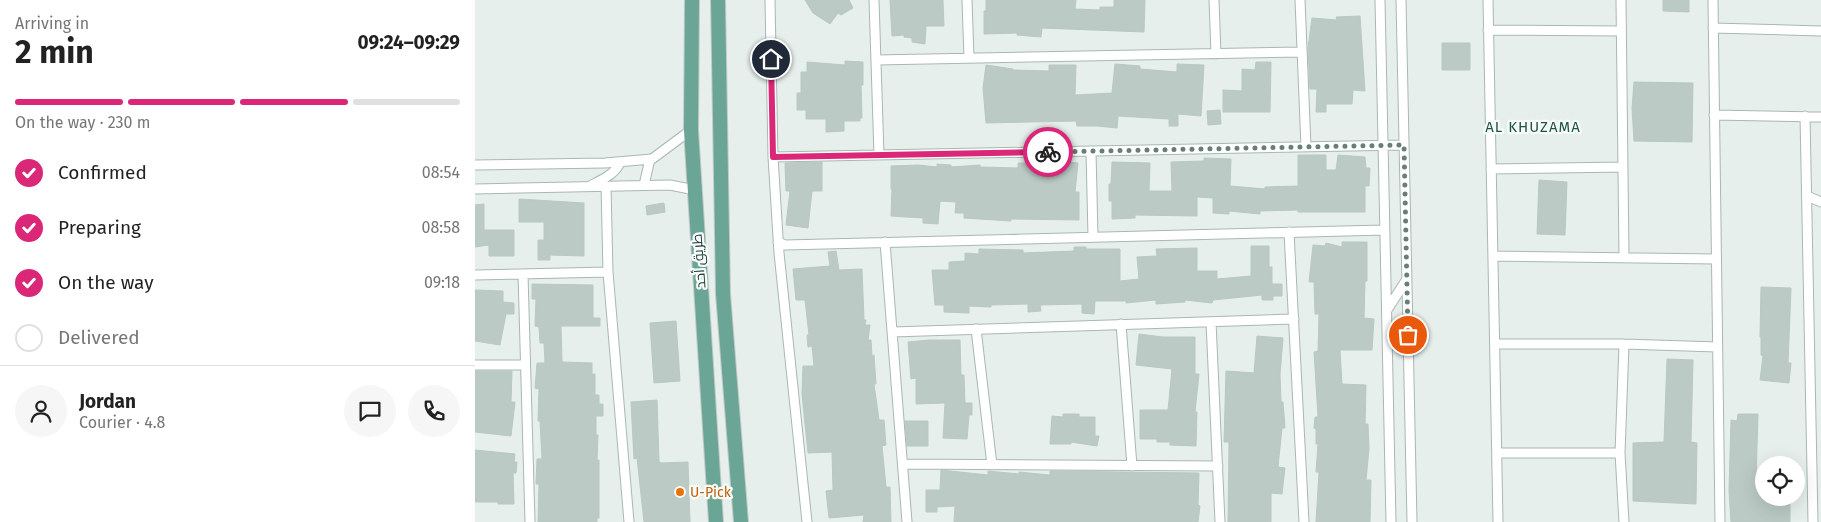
<!DOCTYPE html>
<meta charset="utf-8">
<style>
:root{--surface:#fff;--page:#f6f6f6;--text:#222;--muted:#767676;--line:#e0e0e0;--accent:#db2777}
body{margin:0;font-family:"Fira Sans",Cairo,sans-serif;background:var(--page);color:var(--text);height:100vh;display:flex;flex-direction:column;font-size:19px;white-space:nowrap}
*{box-sizing:border-box;margin:0}
p{font-size:16px;color:var(--muted)}
.icon{flex:none;width:28px;height:28px;fill:none;stroke:currentColor;stroke-width:2;stroke-linecap:round;stroke-linejoin:round}
.map{position:relative;flex:1;overflow:hidden}
.details{display:flex;flex-direction:column;background:var(--surface);width:475px}
.details>*{flex:none}
.controls{position:absolute;left:1280px;top:456px;display:grid;gap:10px}
.controls a{display:grid;place-items:center;width:50px;height:50px;border-radius:50%;background:var(--surface);box-shadow:0 5px 20px #0002;font-size:25px}
.pin{position:absolute;display:grid;place-items:center;width:42px;height:42px;color:#fff;margin:-21px;border:2px solid #fff;border-radius:50%;box-shadow:0 1px 5px #0007}
.courier{position:absolute;display:grid;place-items:center;width:50px;height:50px;margin:-25px;border:4px solid #db2777;border-radius:50%;background:#fff;color:#222;box-shadow:0 1px 6px #0007}
.head em{font-style:normal;font-weight:700}
.head div{display:flex;flex-direction:column-reverse}
.head{display:flex;align-items:center;justify-content:space-between;height:85px;padding:0 15px}
h1{font-size:32px;font-weight:700;line-height:38px}
.bar{display:grid;grid-template-columns:repeat(4,1fr);gap:8px 5px;align-content:center;height:60px;padding:0 15px}
.bar i{height:6px;border-radius:4px;background:var(--line)}
.bar .on{background:var(--accent)}
.bar p{grid-column:span 4}
.line{display:flex;align-items:center;gap:12px;padding:0 15px;border-top:1px solid var(--line)}
.line div{flex:1}
.round{display:grid;place-items:center;flex:none;width:52px;height:52px;border-radius:26px;background:var(--page)}
ol{padding:0 15px;list-style:none}
li{display:flex;align-items:center;gap:15px;height:55px}
li p{margin-inline-start:auto}
li .icon{padding:5px;border-radius:50%;background:var(--accent);color:#fff;stroke-width:4}
li:last-child{color:var(--muted)}
li i{width:28px;height:28px;border:2px solid var(--line);border-radius:50%}
main{display:flex;flex:1;min-height:0}
.map>svg:first-child{display:block}
.building{fill:#bbcac4;stroke:#b8c9c2}
.lines{fill:none;stroke-linecap:round;stroke-linejoin:round}
.street-casing{stroke:#a8b8b2;stroke-width:11}
.primary-casing{stroke:#c2cac8;stroke-width:16}
.street{stroke:#fff;stroke-width:9}
.primary{stroke:#6aa596;stroke-width:14}
.done{stroke:#687f78;stroke-width:5;stroke-dasharray:0 9}
.route{stroke:#db2777;stroke-width:6}
.food-dot{fill:#e8710a;stroke:#f7fbf9;stroke-width:2}
.labels{text-anchor:middle;dominant-baseline:central;stroke-width:4.5;stroke-linejoin:round;paint-order:stroke}
.street-label{font-size:14px;fill:#24423a;stroke:#f7fbf9}
.food-label{font-size:14px;fill:#c56008;stroke:#f7fbf9;text-anchor:start}
.neighbourhood-label{font-size:15px;letter-spacing:1px;fill:#1f5548;stroke:#f7fbf9}
</style>
<main>
<section class="details">
<div class="head"><div><h1>2 min</h1><p>Arriving in</p></div><em>09:24–09:29</em></div>
<div class="bar"><i class="on"></i><i class="on"></i><i class="on"></i><i></i><p>On the way · 230 m</p></div>
<ol>
<li><svg class="icon" aria-label="check" viewBox="0 0 24 24"><path d="M5 12l5 5 9-10"/></svg>Confirmed<p>08:54</p></li>
<li><svg class="icon" aria-label="check" viewBox="0 0 24 24"><path d="M5 12l5 5 9-10"/></svg>Preparing<p>08:58</p></li>
<li><svg class="icon" aria-label="check" viewBox="0 0 24 24"><path d="M5 12l5 5 9-10"/></svg>On the way<p>09:18</p></li>
<li><i></i>Delivered</li>
</ol>
<div class="line" style="height:90px"><a class="round"><svg class="icon" aria-label="person" viewBox="0 0 24 24"><circle cx="12" cy="8" r="4"/><path d="M4 21q1-7 8-7t8 7"/></svg></a><div><b>Jordan</b><p>Courier · 4.8</p></div><a class="round"><svg class="icon" aria-label="chat" viewBox="0 0 24 24"><path d="M4 5h16v11H9l-5 4z"/></svg></a><a class="round"><svg class="icon" aria-label="phone" viewBox="0 0 24 24"><path d="M5 4h4l2 5-3 2q2 4 5 5l2-3 5 2v4C11 20 4 13 5 4z"/></svg></a></div>
</section>
<div class="map">
<svg width="1346" height="522" viewBox="0 0 1346 522">
<rect width="100%" height="100%" fill="#e6efeb"/>
<path class="building" d="M330,0H374L378,8L366,15L363,13L355,24L338,13Z
M415,0H468L469,26H451L450,44L437,42V38L429,37V35L417,36Z
M511,0H601L600,9L625,10V7H639V0H670L669,32L567,28L566,37L542,35V33L509,34V11H511Z
M1188,0H1214V12L1188,11Z
M885,16L890,91L878,90L877,104H851V112H841L842,89H835L833,48L837,18L862,20L861,17Z
M967,43H995V70H967Z
M370,61L388,62V85H386L387,118H385V121H369V131L351,132V119H331V110H322V93H326V72H332V62L370,65Z
M781,62H796L795,112H748V90L767,91V69L780,70Z
M640,64L665,66V69L702,72V64L729,65L726,116L703,114V126H694V119L643,116L642,128L622,126H602L601,121L511,123L508,88L511,65L538,69V70L574,71V65H601L600,95L637,93Z
M1159,82L1218,83L1217,142L1159,141L1157,108Z
M745,110L746,124L733,125L732,111Z
M823,155H851V170H861L863,155L890,157L891,168H895L894,186H890V212H823V210L785,211V214L754,211V214L738,213V198L722,197V216L660,215V218L637,219V201H634V184H636L637,162L675,163L674,191H697L696,162L729,161V158L756,159L755,186L790,189V187L823,186Z
M576,160L603,163L600,192H604V220L536,219V221L489,218V213H480L481,202L465,201L463,224L448,223V218L416,216L417,189H416V166L443,165L462,167V164L476,165V167L505,165V167L543,168V163H576Z
M347,162V191H337L333,228L311,225L315,191H311L310,163Z
M1064,180L1092,182L1090,235L1062,234Z
M44,199L109,203V256L75,255V260H63V240H69V222H44Z
M189,203L190,212L172,215L171,206Z
M9,204V230H39V256H14V245L0,247V205Z
M867,242H892V281H890L889,318L899,319L897,350H865L867,384L891,385L890,424H893L894,449L891,480H896L895,522H841L844,472H841L843,444H841V429L839,428L840,417H843L839,352L843,351L844,314H840L839,282H834L838,245L850,246L851,243L867,247Z
M776,246H794V267H797V284H807V296H798V300H787V295L738,300L737,303L710,300V302L681,304V300L651,303V301H620L619,314L607,313V304L565,305L566,311L553,312V304L516,305V307L494,306V313L469,312V305H460L457,270H474V262L490,261V253L504,254V249L548,250V253L599,251V247H611V249H645V281L664,279L662,257L682,256L681,249L722,248V271H742V279L776,276Z
M361,251L364,270L387,269L389,320H391L390,325H395L393,340H396L397,356L399,355L401,384H399L404,420H409L411,445L407,446L411,487H415L416,522H388L389,515L354,518L351,491L358,490L357,452L333,453L327,394L328,366H339L337,346L333,347L332,335H334L330,300H321L318,269L355,266L353,252Z
M57,284L118,285V318H125V326H86L87,362L117,363V374H120V395H124V404H128V416H121V435H123L122,460H124V518H122V522H63L64,484H61L62,459H67L65,421H63L64,389L60,388L62,363H70L69,343H65L64,327L60,326L61,299H57Z
M1286,287L1316,288L1313,363H1316L1314,383L1285,380L1288,356L1286,355V337H1285Z
M0,290L28,291V302L39,303V314H31L25,345L0,341Z
M201,321L205,381L179,383L175,323Z
M664,334L688,337H720V374H724L720,412H722L721,446L695,445V442H682V439H665V410H693L697,369L661,365Z
M782,336L808,338L805,374L806,402H808L810,428H807L803,467L810,468L807,494L796,493V522H753L754,442H749L751,371L779,373Z
M454,340H485L486,375H489L490,403H497V415H494L492,439L468,438L470,403L441,404V378L436,379L433,342Z
M1192,359L1218,360L1216,442L1222,443L1221,504L1158,501V443L1189,442Z
M0,371H37L36,402H40L36,436L0,432Z
M182,400L184,461L186,463L213,462L215,522H169L162,458L159,459L156,402Z
M588,414H604V417H620V436H624L622,446L596,442V444H575L577,416L588,417Z
M1263,414H1283L1281,479L1289,480V498H1315V522H1256L1254,491L1256,420L1262,421Z
M430,421H453V446H432Z
M0,450L40,454L39,462H42L41,473H38L39,504H23V502H0Z
M466,470L513,475V471L544,474V472L575,475V471L724,473L723,505L725,506L723,522H479L480,506L462,507V512H451V490H465Z"/>
<g class="lines">
<g class="street-casing">
<path id="street" d="M295,0L298,157L304,253L332,522
M399,0L404,155
M492,0L494,58
M739,0L741,54
M825,0L831,147
M905,0L916,522
M926,0L937,522
M1013,0L1023,522
M1146,0L1149,257
M1238,0L1245,522
M1238,28L1346,31
M1013,30L1146,31
M401,60L827,52
M1239,115L1346,117
M1330,116L1338,522
M616,151L618,237
M298,157L929,145
M0,165L130,163L177,159L216,130
M1016,169L1148,167
M169,185L175,159
M115,186C126,180 141,174 145,162
M131,186L133,272L154,522
M0,189L195,185L220,190
M1332,196L1346,202
M814,232L829,522
M303,242L310,245L910,230
M410,242L432,522
M1018,256L1241,259
M48,274L55,522
M0,275L133,272
M912,310L932,279
M736,322L745,522
M646,324L657,466
M501,329L517,465
M417,332L819,319
M1020,344H1149L1242,347
M1149,344L1145,453L1149,522
M0,365H50
M1022,453H1145
M428,464L743,466"/>
</g>
<g class="primary-casing">
<path id="primary" d="M217,0L216,130L241,522
M243,0L248,294L266,522"/>
</g>
<use href="#street" class="street"/>
<use href="#primary" class="primary"/>
</g>
<g class="lines">
<path class="done" d="M573,152L929,145L933,335"/>
<path class="route" d="M296,59L298,157L573,152"/>
</g>
<circle class="food-dot" cx="205" cy="492" r="5"/>
<g class="labels">
<g class="street-label">
<text transform="translate(224 261) rotate(-94)">طريق أحد</text>
</g>
<g class="food-label">
<text x="215" y="492">U-Pick</text>
</g>
<g class="neighbourhood-label">
<text x="1058" y="127">AL KHUZAMA</text>
</g>
</g>
</svg>
<div class="controls">
<a><svg class="icon" aria-label="locate" viewBox="0 0 24 24"><circle cx="12" cy="12" r="6"/><path d="M12 2v4M12 18v4M2 12h4M18 12h4"/></svg></a>
</div>
<div class="pin" style="left:933px;top:335px;background:#ea580c"><svg class="icon" aria-label="bag" viewBox="0 0 24 24"><path d="M5 8h14l-1 12H6zM9 8a3 3 0 0 1 6 0"/></svg></div>
<div class="pin" style="left:296px;top:59px;background:#1f2937"><svg class="icon" aria-label="home" viewBox="0 0 24 24"><path d="M3 11l9-7 9 7M6 9v11h12V9"/></svg></div>
<div class="courier" style="left:573px;top:152px"><svg class="icon" aria-label="bike" viewBox="0 0 24 24"><circle cx="6" cy="16" r="4"/><circle cx="18" cy="16" r="4"/><path d="M6 16l4-8h5l3 8M10 8l3 8H6M13 5h3"/></svg></div>
</div>
</main>
